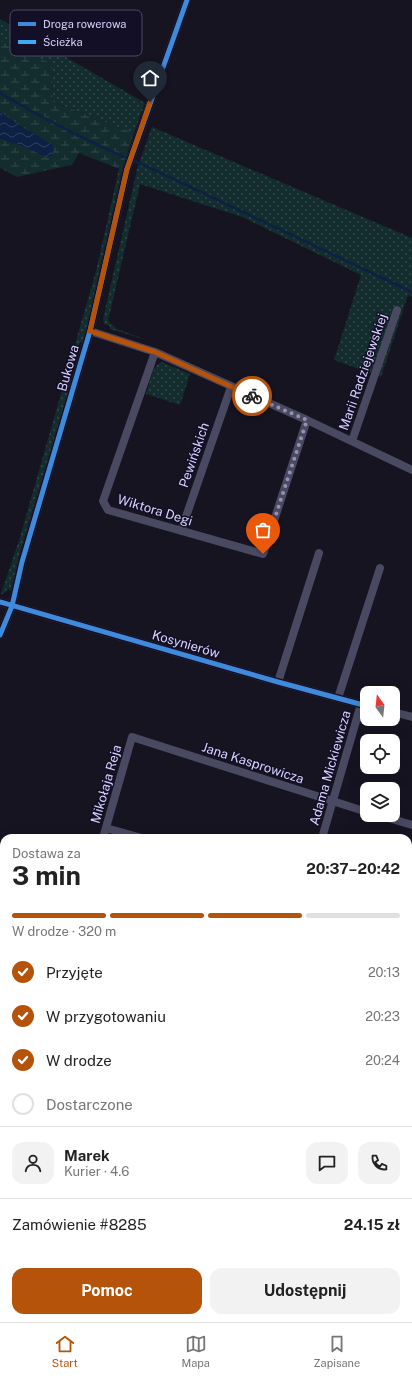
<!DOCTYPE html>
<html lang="pl">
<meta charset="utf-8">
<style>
:root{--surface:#fff;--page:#f2f2f2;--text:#222;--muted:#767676;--line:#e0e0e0;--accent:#b45309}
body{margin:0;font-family:"Public Sans",sans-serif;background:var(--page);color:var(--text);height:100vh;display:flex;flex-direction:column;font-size:15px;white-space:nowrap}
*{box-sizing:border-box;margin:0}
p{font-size:13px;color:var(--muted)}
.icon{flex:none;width:22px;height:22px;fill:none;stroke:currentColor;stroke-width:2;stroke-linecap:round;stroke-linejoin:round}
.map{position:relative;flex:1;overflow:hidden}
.side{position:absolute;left:0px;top:834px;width:412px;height:488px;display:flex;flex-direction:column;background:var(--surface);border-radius:12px 12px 0 0;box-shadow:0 4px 16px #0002}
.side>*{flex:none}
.needle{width:26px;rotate:345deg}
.fabs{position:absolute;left:360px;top:686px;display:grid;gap:8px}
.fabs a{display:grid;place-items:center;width:40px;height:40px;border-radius:8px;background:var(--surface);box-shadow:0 4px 16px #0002;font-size:20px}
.pin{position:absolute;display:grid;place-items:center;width:34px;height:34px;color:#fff;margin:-41px -17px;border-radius:50% 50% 50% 0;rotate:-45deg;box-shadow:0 0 4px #0007}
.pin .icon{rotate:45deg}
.courier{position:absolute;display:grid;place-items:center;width:40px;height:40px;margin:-20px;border:3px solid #b45309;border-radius:50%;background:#fff;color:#222;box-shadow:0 1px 5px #0007}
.headline em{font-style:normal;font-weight:700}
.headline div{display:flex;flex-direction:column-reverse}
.headline{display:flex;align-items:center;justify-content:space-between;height:68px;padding:0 12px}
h1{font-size:26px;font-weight:700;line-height:30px}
.bar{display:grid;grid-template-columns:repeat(4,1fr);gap:6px 4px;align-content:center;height:48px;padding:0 12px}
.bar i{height:5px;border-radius:3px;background:var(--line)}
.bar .active{background:var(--accent)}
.bar p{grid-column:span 4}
.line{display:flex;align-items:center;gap:10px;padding:0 12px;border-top:1px solid var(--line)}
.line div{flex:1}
.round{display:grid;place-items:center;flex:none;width:42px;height:42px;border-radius:12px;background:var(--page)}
ol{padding:0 12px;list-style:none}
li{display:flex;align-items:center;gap:12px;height:44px}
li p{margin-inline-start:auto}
li .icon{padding:4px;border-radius:50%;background:var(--accent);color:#fff;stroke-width:4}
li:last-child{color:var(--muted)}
li i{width:22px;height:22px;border:2px solid var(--line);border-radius:50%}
.cta{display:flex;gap:8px;margin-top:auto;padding:8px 12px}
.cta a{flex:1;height:46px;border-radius:12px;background:var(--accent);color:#fff;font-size:16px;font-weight:700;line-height:46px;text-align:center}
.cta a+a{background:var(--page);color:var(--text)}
.tabs{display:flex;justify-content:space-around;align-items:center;height:56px;border-top:1px solid var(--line);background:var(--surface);font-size:11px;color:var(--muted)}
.tabs a{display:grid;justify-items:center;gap:2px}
.tabs .active{color:var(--accent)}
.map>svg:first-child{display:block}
.grass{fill:url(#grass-dots)}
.wetland{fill:url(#wetland-marsh)}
.water{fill:url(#water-waves)}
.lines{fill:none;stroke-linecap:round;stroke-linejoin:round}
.stream{stroke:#0d2144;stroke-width:2.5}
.street{stroke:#4a4962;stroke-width:8}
.secondary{stroke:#575674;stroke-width:11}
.quiet{stroke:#3fa9f5;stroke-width:4;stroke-dasharray:8 4;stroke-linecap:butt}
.cycleway-casing{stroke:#130f26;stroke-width:8}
.cycleway{stroke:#408adc;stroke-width:5}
.done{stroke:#9591b1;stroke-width:4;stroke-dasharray:0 7.2}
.route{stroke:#b45309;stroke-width:5}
.labels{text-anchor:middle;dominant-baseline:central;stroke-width:3;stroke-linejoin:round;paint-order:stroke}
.street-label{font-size:13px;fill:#d9d4ff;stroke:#130f26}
.key{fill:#130f26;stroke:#4e4a67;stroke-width:1}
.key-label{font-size:11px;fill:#d9d4ff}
</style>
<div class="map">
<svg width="412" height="1322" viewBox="0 0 412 1322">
<defs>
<pattern id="grass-dots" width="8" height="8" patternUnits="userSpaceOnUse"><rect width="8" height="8" fill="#132c2d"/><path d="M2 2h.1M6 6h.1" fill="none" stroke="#354a4c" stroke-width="1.8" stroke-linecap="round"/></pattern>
<pattern id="wetland-marsh" width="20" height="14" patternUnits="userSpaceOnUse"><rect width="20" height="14" fill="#132c2d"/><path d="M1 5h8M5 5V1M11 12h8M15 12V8" fill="none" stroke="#354a4c"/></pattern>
<pattern id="water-waves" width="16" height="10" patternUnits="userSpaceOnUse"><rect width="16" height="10" fill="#0d2144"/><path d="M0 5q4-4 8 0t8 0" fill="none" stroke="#304060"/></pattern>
</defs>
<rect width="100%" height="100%" fill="#161421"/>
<path class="grass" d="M0,19L145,103L134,133L53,102L52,64L0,41Z
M152,127L412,238V297L408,295L381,377L334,360L361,275L242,217L140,184L108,321L117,329L147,340L110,329V326L104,324L103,319L134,183L137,169Z
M119,169L122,170L83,343L80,342L68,381L71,382L19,555L11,590L8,589L3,594H1L20,537L96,271Z
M162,362L190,374L180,405L146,394C150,384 151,366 162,362Z
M0,1039L4,1040V1218L0,1219Z"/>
<path class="wetland" d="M0,41L52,64L53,102L134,133L122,170L79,153L72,165L17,177L0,168V138L30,149L46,157L40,137L23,128L0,112Z"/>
<path class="water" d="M0,112L23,128L40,137L54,146L53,155L46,157L30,149L0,138Z"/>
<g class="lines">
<path class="stream" d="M0,93C47,121 97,146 148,167L412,292"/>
<path class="street" d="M90,331L155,352L307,420L412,470
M155,352L103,501L108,510L263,554L307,420
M352,441L397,310
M181,531L231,387
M0,602L278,682L367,706
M0,635L12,606L22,562L90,331L127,169L187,0
M278,682L319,553
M338,698L380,568
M393,712L412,717
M378,815L412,825
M106,828L142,838
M103,838L132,737L367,812
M322,838L361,704
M0,868L4,869
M0,907L4,908
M408,914L411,915L408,927
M408,977H412
M0,989L4,990
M408,1136L412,1135
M0,1283L4,1282
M201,1318L202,1322
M217,1322L218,1318"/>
<path class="secondary" d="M408,1243L412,1242
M391,1318L405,1322
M135,1322L149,1318"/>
<path class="quiet" d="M0,907L4,908
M0,989L4,990
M0,1283L4,1282"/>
<g class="cycleway-casing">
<path id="cycleway" d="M0,602L278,682L367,706
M0,635L12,606L22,562L90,331L127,169L187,0"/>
</g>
<use href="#cycleway" class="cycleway"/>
</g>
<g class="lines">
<path class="done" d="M252,396L307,420L263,554"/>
<path class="route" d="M150,102L127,169L90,331L155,352L252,396"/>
</g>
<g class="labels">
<g class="street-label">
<text transform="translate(68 368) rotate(-74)">Bukowa</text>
<text transform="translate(363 372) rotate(-71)">Marii Radziejewskiej</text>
<text transform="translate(194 455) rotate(-71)">Pewińskich</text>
<text transform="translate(155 510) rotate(17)">Wiktora Degi</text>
<text transform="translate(186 644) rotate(16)">Kosynierów</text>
<text transform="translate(253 763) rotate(18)">Jana Kasprowicza</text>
<text transform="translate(330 768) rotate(-74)">Adama Mickiewicza</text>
<text transform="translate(106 784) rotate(-74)">Mikołaja Reja</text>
</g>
</g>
<rect x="10" y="10" width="132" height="46" rx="6" class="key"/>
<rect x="18" y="22" width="18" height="4" fill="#408adc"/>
<rect x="18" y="40" width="18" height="4" fill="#3fa9f5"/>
<g class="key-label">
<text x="43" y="28">Droga rowerowa</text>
<text x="43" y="46">Ścieżka</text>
</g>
</svg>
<div class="fabs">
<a><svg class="needle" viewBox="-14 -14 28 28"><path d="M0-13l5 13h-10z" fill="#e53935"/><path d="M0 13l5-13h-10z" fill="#767676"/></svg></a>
<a><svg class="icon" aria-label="locate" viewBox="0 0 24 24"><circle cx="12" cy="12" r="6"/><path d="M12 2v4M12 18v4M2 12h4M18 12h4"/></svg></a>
<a><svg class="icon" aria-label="layers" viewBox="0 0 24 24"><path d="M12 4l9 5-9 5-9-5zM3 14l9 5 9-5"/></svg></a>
</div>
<div class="pin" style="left:263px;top:554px;background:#ea580c"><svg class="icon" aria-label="bag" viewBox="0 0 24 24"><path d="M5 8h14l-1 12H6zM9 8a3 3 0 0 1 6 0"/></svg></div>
<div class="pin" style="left:150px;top:102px;background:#1f2937"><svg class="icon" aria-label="home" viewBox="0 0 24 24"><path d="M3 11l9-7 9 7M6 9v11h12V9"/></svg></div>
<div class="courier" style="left:252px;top:396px"><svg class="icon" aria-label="bike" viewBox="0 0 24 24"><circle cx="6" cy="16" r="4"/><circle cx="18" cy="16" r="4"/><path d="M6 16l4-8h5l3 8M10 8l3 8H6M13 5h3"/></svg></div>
<section class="side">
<div class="headline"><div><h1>3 min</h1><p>Dostawa za</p></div><em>20:37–20:42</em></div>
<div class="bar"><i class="active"></i><i class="active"></i><i class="active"></i><i></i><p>W drodze · 320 m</p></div>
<ol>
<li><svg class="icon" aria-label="check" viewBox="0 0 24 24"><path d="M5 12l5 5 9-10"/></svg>Przyjęte<p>20:13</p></li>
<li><svg class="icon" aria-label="check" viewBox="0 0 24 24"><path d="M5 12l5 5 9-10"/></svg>W przygotowaniu<p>20:23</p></li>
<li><svg class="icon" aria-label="check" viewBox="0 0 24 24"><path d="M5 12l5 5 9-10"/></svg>W drodze<p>20:24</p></li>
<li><i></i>Dostarczone</li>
</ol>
<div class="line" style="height:72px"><a class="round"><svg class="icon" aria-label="person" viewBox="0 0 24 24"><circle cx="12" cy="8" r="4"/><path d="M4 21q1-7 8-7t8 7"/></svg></a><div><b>Marek</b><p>Kurier · 4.6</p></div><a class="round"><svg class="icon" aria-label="chat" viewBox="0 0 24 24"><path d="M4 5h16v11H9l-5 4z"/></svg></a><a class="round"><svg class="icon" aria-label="phone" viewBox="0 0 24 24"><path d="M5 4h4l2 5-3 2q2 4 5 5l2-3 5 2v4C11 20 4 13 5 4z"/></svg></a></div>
<div class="line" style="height:52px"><div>Zamówienie #8285</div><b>24.15 zł</b></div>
<div class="cta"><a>Pomoc</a><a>Udostępnij</a></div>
</section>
</div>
<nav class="tabs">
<a class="active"><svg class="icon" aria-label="home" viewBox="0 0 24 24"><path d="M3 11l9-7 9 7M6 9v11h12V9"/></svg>Start</a>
<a><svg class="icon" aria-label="map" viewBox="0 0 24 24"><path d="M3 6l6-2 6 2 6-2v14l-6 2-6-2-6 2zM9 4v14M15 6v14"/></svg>Mapa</a>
<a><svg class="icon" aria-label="saved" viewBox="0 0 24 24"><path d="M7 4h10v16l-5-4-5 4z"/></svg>Zapisane</a>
</nav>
